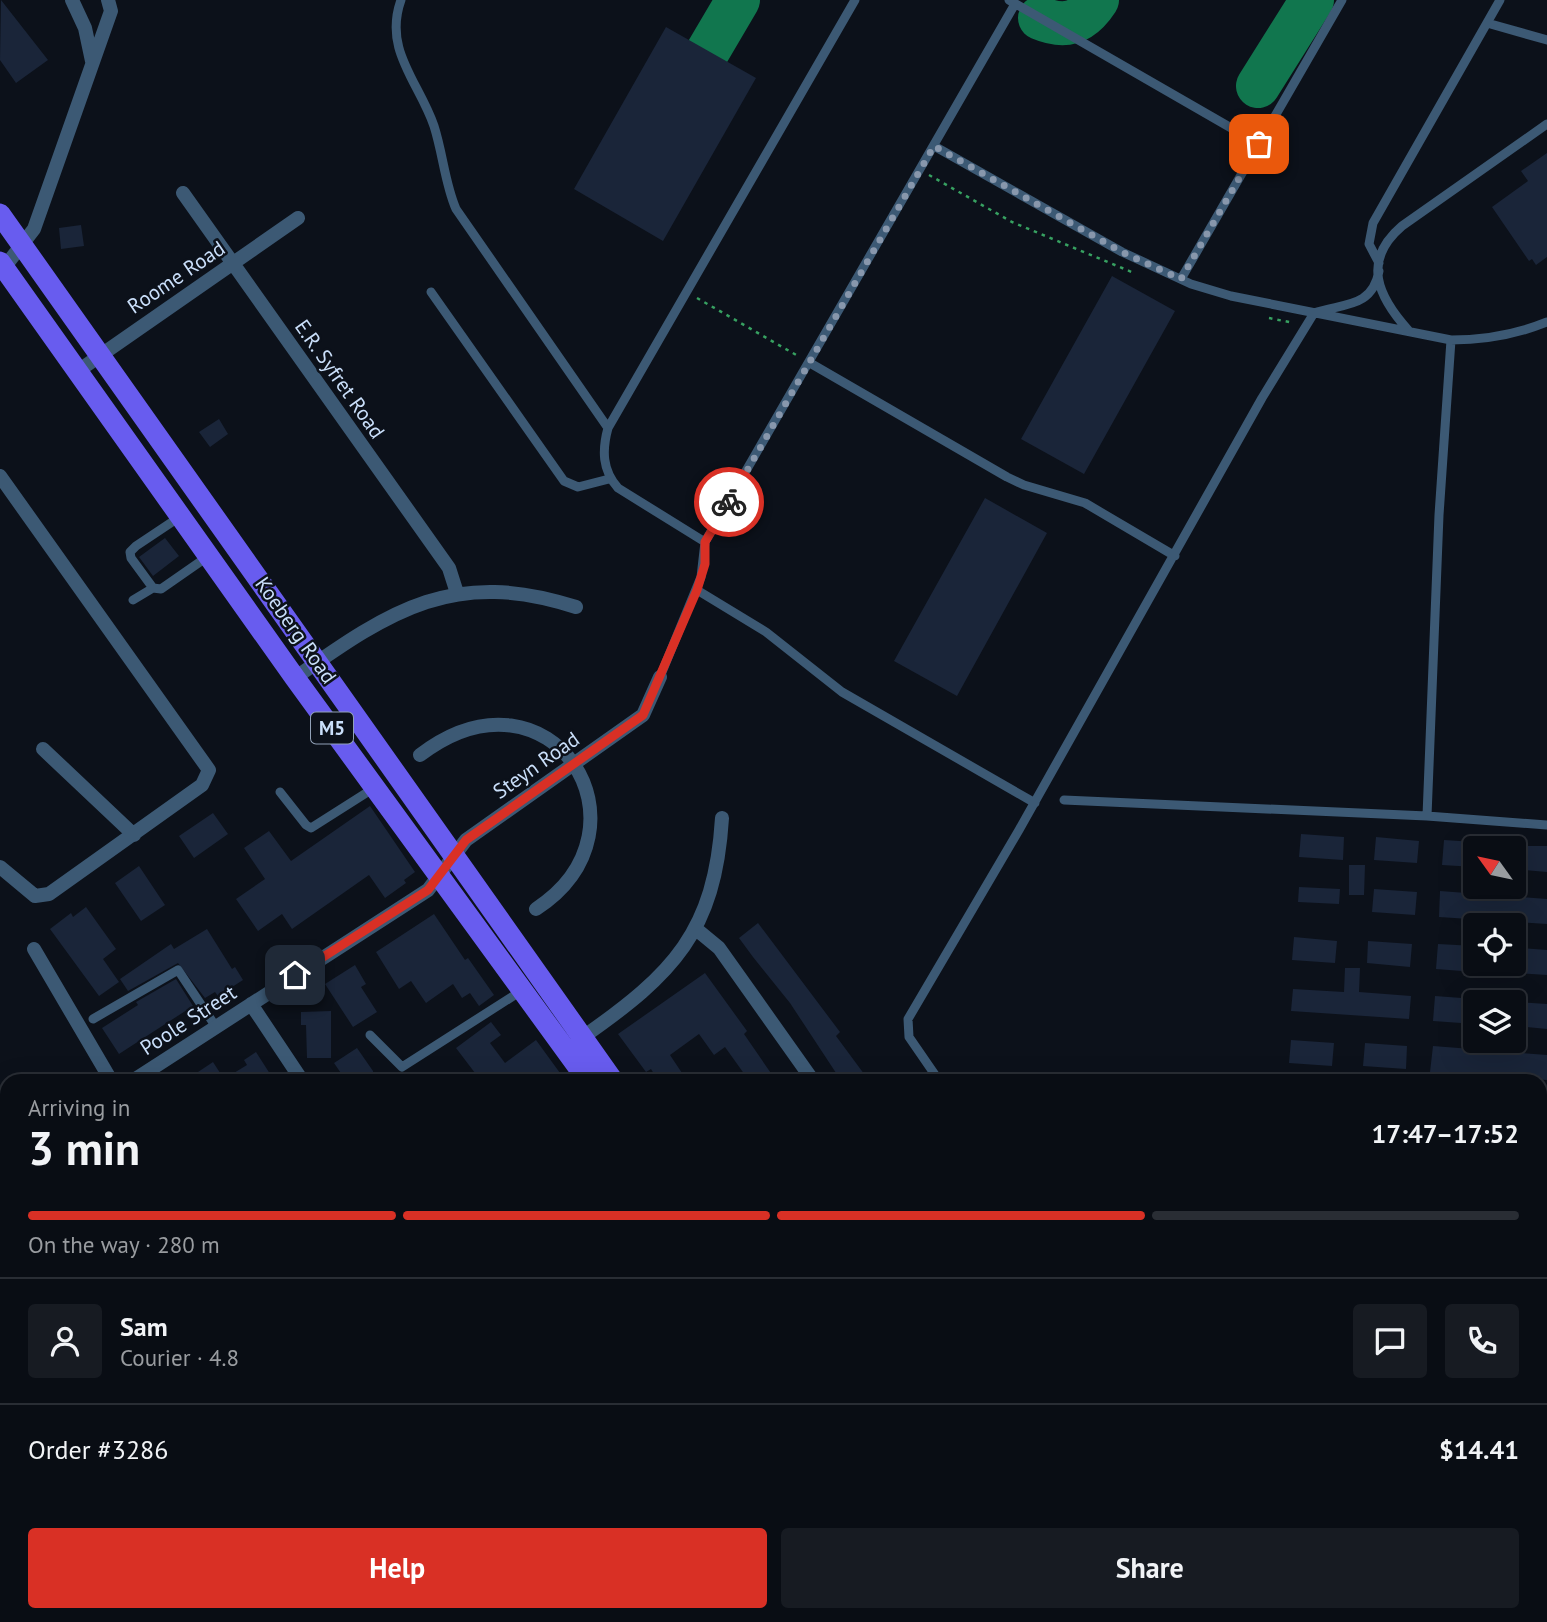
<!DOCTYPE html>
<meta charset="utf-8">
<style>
:root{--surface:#090d14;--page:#171b22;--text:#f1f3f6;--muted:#999ca0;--line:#292d34;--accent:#d93025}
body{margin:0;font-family:"PT Sans",sans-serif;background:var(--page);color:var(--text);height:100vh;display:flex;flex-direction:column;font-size:26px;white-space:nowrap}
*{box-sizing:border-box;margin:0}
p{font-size:23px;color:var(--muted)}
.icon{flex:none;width:38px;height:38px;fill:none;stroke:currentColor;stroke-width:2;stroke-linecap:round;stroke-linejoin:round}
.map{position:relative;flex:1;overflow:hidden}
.details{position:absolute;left:0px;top:1074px;width:1547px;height:548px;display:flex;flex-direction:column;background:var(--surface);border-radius:21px 21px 0 0;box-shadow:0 7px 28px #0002,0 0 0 2px var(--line)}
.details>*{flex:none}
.needle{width:46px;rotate:303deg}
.controls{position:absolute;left:1463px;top:836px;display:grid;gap:14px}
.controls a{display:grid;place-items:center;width:63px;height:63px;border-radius:7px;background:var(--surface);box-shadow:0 7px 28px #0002,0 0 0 2px var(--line);font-size:35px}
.pin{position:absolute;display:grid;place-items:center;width:60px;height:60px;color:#fff;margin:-30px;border-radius:14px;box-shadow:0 4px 10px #0006}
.courier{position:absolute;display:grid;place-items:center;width:70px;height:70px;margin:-35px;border:5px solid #d93025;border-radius:50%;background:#fff;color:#222;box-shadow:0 2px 9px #0007}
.head em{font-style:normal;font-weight:800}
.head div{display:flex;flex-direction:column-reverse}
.head{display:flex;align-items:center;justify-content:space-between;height:119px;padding:0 28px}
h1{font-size:46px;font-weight:800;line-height:52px}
.bar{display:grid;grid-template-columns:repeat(4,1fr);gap:10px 7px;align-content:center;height:84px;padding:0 28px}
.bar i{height:9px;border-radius:5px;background:var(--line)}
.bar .active{background:var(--accent)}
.bar p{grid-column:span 4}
.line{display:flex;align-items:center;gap:18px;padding:0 28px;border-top:2px solid var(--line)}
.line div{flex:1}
.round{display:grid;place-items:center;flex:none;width:74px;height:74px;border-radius:7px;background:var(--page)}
.cta{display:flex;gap:14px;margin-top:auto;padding:14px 28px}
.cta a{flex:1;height:80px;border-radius:7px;background:var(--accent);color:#fff;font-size:28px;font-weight:800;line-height:80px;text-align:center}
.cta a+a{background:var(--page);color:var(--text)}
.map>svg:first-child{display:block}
.green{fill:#102318}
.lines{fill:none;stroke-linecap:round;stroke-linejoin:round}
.taxiway{stroke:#11764e;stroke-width:44}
.building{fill:#1a2539}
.path{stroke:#37a161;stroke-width:2.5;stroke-dasharray:3.5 5;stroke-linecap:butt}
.service{stroke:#3c5974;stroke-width:9}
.minor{stroke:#3c5974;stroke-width:14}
.primary{stroke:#685cef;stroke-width:21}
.done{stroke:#8897ac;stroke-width:7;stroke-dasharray:0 12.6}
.route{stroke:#d93025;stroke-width:9}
.labels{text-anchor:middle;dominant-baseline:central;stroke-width:5;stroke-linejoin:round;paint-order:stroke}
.shield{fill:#0c111a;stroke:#91a1b7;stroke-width:2}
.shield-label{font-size:19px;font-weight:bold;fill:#cadffa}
.street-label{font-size:21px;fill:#cadffa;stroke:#0c111a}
</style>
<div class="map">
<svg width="1547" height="1622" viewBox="0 0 1547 1622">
<rect width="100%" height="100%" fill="#0c111a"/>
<path class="green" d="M2,1280L7,1289V1615H123L116,1622H0Z"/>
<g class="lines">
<path class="taxiway" d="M1040,18C1066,29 1082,23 1097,0
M708,51L738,0
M1258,86L1312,0"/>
</g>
<path class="building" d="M1,0L48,60L16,83L0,60Z
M666,27L756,78L663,241L574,189Z
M1547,153V257L1536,265L1532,259L1529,261L1492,207L1528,181L1521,171Z
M81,225L84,246L61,249L59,228Z
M1112,276L1175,311L1084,474L1021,439Z
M219,419L228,434L210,447L199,432Z
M985,498L1047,533L957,696L894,661Z
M165,538L179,556L153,576L139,557Z
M370,806L415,872L404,880L406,883L385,898L369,875L292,929L282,914L258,931L236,899L265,879L244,848L269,831L291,861Z
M213,813L228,834L194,858L179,836Z
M1301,834L1344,837L1343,860L1299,857Z
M1376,837L1419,841L1417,863L1374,860Z
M1444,840L1475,842V867L1442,865Z
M1525,846H1547V872L1524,870Z
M1349,865H1365L1364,895H1349Z
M139,866L165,905L141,921L115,883Z
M1299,887L1340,889L1339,904L1298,902Z
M1374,889L1417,892L1415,915L1372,912Z
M1440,891L1547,899V924L1439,917Z
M86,907L116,949L103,959L119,982L99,996L50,929L71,913L73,917Z
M434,914L465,960L468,958L494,995L479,1006L470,993L462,998L453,984L426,1003L411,981L399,989L376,952Z
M758,923L840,1032L836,1036L870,1082H842L790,1003L753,957L739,938Z
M207,929L232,969L235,967L243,980L218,996L215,992L205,998L178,963L128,991L120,979L171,944L174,949Z
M1294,937L1337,941L1335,963L1292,960Z
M1368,941L1412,944L1410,967L1367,963Z
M1438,944L1475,946V972L1436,969Z
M1519,948L1547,950V975L1517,973Z
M355,965L366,984L361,987L377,1012L353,1027L325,984Z
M1345,968H1360L1359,992L1411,996L1409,1019L1291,1011L1293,989L1344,992Z
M705,973L747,1031L744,1034L777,1082H750L725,1047L714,1055L699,1034L670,1055L688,1082H659L651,1069L646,1072L618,1034Z
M176,979L193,1006L119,1054L102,1028L138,1005L136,1002Z
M1435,996L1475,999V1024L1433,1021Z
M1517,1002L1547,1004V1029L1515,1026Z
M331,1011V1058H307L306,1025H301V1012Z
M491,1022L501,1035L490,1043L505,1063L536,1040L560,1073L547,1082H464L475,1073L456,1048Z
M1291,1040L1334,1043L1332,1066L1289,1063Z
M1365,1043L1407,1046L1406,1069L1363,1066Z
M1433,1046L1547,1055V1080L1430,1072Z
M357,1048L373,1071V1082H347L334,1063Z
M256,1052L272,1077L265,1082H183L213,1062L224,1079L247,1065L244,1060Z"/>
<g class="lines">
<path class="path" d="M929,175L1012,222L1134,273
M697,298L798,356
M1269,318L1294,323
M0,1258L7,1264"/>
<path class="service" d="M401,0C383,50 419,82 434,126C443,154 445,184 456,209L608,428
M1009,0L1259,144
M1487,23L1547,40
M934,146L1122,252L1191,284L1231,296L1451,340C1486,340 1515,335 1547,322
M1379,263L1369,244L1373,223L1500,0
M1181,279L1342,0
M431,292L564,481L578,487L609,479
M1409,331C1378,297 1361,261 1402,226L1547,124
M810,363L1007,477L1024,485L1085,503L1175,556
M181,516L136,546L130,552L131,558L153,588L161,589L207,557
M705,542L618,488C602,470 602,450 608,428L855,0
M697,590L766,632L842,692L1035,803
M133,600L153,588
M660,677L701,577L705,542L1015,4
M280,792L306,825L311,828L374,788
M1064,800L1427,816L1547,825
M1427,816L1439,515L1451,340
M93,1019L178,970L216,1027
M370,1035L402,1067L521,991
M940,1082L909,1037L908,1019L1019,830L1262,398L1314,313C1342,303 1372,309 1379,271
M0,1202L7,1214"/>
<path class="minor" d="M72,0L85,28L92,61
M183,193L449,568L457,593
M0,273L34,229L111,11L108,0
M78,371L298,218
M0,476L209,770L202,785L49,894L35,896L0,867
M295,678C392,609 455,568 576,607
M43,749L134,835
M420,755C551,655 660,828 536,909
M696,929L719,948L814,1082
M34,949L112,1082
M251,1004L303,1082
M583,1037C673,974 715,932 722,818
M131,1082L428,890L466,840L643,715L660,677
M0,1109L7,1106
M1540,1218L1547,1213
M1540,1281L1547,1290
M1540,1524L1547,1534
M266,1615L271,1622
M431,1615L435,1622
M1180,1615L1185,1622
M305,1622L314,1615
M551,1622L560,1615
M795,1622L805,1615
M1223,1622L1233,1615"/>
<path class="primary" d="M0,214L614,1082
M0,262L295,678L589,1082
M972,1615L977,1622
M994,1615L999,1622"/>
</g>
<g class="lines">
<path class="done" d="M729,502L934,146L1122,252L1181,279L1259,144"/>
<path class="route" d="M295,975L428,890L466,840L643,715L697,590L705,564V542L729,502"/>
</g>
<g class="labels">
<rect class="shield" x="311" y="712.5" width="42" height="31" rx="5"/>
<g class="shield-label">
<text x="332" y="728">M5</text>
</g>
<g class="street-label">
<text transform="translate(176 277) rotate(-34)">Roome Road</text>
<text transform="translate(340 379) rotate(55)">E.R. Syfret Road</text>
<text transform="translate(296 630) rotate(55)">Koeberg Road</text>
<text transform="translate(536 765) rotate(-35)">Steyn Road</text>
<text transform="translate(188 1020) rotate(-33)">Poole Street</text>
</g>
</g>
</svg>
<div class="controls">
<a><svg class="needle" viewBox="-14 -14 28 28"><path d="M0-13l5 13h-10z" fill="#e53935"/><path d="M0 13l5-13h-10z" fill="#999ca0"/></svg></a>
<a><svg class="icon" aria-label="locate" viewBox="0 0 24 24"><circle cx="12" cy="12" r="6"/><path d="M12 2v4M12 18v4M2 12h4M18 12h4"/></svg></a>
<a><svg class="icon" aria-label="layers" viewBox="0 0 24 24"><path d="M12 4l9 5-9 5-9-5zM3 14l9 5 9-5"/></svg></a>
</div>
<div class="pin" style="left:1259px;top:144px;background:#ea580c"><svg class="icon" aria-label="bag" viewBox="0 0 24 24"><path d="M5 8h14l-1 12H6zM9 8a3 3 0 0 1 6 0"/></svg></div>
<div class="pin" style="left:295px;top:975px;background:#1f2937"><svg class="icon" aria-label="home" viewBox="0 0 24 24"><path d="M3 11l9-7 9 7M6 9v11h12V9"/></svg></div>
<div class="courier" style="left:729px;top:502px"><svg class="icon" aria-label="bike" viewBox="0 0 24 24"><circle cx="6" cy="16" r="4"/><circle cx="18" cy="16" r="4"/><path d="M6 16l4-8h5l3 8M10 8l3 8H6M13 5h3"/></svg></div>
<section class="details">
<div class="head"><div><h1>3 min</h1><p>Arriving in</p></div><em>17:47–17:52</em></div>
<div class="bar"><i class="active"></i><i class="active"></i><i class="active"></i><i></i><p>On the way · 280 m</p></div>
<div class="line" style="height:126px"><a class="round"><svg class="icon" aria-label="person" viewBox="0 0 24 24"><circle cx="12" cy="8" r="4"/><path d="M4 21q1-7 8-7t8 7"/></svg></a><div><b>Sam</b><p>Courier · 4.8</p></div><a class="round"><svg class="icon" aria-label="chat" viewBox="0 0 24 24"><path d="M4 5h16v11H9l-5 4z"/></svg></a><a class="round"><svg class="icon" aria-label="phone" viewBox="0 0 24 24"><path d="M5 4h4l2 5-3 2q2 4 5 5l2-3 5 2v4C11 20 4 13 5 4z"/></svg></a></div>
<div class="line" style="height:91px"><div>Order #3286</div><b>$14.41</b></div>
<div class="cta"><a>Help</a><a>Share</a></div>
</section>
</div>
